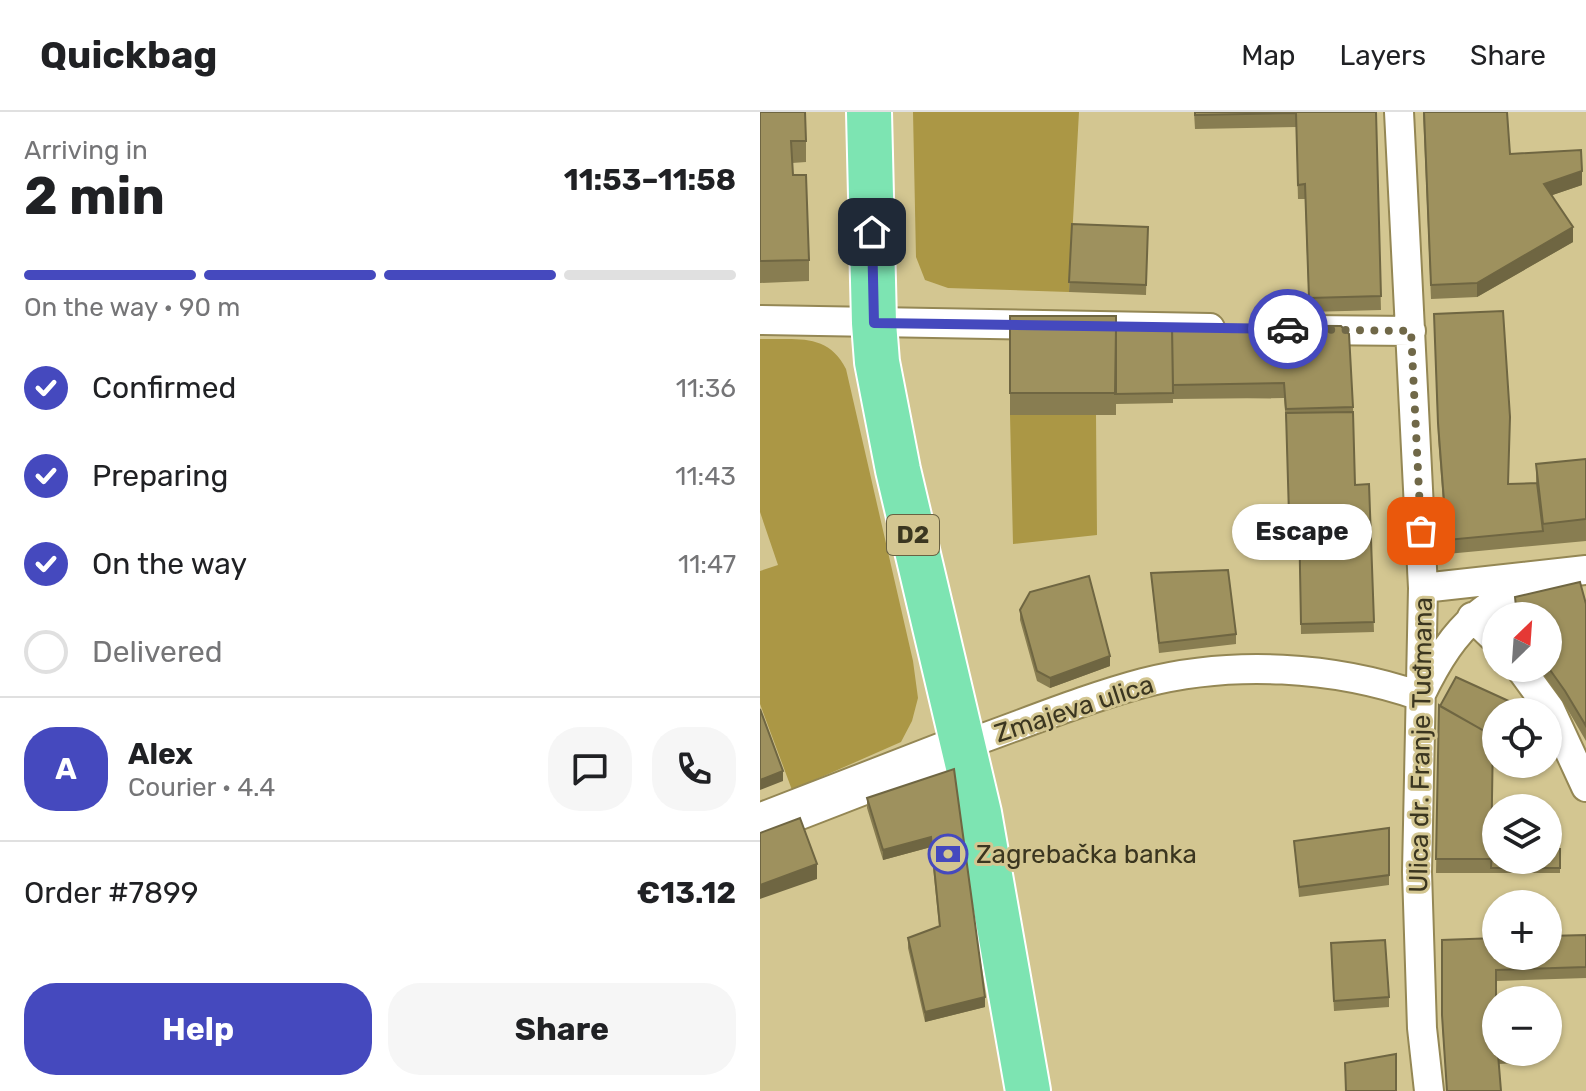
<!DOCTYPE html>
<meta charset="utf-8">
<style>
:root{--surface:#fff;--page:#f6f6f6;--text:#202124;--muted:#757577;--line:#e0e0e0;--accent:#4549be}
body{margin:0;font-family:Rubik,sans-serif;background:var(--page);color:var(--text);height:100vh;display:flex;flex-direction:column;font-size:30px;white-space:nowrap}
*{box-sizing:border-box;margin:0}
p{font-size:26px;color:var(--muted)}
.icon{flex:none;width:44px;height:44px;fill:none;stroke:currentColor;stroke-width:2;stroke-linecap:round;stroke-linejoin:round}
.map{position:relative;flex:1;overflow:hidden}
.details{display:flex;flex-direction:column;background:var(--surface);width:760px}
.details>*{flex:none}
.needle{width:52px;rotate:25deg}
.tools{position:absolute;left:722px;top:490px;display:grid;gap:16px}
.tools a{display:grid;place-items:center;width:80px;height:80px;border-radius:50%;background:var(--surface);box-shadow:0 2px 6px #0004;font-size:40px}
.pin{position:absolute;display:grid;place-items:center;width:68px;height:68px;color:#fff;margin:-34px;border-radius:16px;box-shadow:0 4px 12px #0006}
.courier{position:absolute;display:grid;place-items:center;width:80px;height:80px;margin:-40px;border:6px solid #4549be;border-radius:50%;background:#fff;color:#222;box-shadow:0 2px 10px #0007}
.bubble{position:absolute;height:56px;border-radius:28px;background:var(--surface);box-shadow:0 2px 6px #0004;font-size:26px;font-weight:700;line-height:56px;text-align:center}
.head em{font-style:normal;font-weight:700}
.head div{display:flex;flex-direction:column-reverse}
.head{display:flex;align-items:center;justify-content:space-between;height:136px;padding:0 24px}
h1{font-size:52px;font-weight:700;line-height:60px}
.bar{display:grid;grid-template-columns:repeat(4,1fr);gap:12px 8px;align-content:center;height:96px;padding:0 24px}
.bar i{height:10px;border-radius:6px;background:var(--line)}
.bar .selected{background:var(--accent)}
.bar p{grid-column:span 4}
.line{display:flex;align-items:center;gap:20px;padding:0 24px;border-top:2px solid var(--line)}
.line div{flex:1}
.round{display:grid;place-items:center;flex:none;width:84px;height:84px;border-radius:32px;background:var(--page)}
ol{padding:0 24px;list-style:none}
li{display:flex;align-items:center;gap:24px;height:88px}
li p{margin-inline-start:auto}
li .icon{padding:8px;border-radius:50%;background:var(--accent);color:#fff;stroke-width:4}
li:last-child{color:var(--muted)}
li i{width:44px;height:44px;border:4px solid var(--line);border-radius:50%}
.cta{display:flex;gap:16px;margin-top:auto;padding:16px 24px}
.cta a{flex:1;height:92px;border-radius:32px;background:var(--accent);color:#fff;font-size:32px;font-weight:700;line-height:92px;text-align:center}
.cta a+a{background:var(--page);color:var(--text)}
header{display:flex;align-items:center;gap:48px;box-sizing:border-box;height:112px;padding:0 40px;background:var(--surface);border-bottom:2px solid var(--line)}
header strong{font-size:38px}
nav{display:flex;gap:44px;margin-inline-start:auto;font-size:28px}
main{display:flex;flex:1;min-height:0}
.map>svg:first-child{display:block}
.green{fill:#ab9745}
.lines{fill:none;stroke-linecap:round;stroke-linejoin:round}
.street-casing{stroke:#948754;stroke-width:32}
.secondary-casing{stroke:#948754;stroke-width:44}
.primary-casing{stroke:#fff;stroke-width:48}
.street{stroke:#fff;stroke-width:28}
.secondary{stroke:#fff;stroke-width:40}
.primary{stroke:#7de4b2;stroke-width:44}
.wall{fill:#887d51}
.shaded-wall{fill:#6f6642}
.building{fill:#9e915e;stroke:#6f6642;stroke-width:2}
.done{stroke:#706848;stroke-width:8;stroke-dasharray:0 14.4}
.route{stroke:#4549be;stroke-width:10}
.labels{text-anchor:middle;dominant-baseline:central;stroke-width:6;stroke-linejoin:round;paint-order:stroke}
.shield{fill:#d3c691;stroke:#696142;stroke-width:2}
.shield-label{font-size:24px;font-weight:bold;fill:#3b3620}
.street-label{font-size:26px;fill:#3b3620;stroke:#d3c691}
.poi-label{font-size:26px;fill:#3b3620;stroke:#d3c691;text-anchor:start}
</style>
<header>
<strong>Quickbag</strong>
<nav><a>Map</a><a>Layers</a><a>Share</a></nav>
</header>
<main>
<section class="details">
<div class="head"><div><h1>2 min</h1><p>Arriving in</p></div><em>11:53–11:58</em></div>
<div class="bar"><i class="selected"></i><i class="selected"></i><i class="selected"></i><i></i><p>On the way · 90 m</p></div>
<ol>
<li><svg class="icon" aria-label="check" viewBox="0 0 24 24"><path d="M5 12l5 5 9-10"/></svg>Confirmed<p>11:36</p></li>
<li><svg class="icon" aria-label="check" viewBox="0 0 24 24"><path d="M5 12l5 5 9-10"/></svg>Preparing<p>11:43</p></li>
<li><svg class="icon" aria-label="check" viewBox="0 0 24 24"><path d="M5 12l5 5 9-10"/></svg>On the way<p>11:47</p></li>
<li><i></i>Delivered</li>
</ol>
<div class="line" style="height:144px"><b class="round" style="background:var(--accent);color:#fff">A</b><div><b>Alex</b><p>Courier · 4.4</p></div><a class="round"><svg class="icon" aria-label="chat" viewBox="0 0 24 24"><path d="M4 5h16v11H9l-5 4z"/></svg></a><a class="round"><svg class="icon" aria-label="phone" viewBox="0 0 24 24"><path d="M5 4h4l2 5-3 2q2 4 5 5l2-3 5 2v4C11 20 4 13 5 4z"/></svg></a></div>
<div class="line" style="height:104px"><div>Order #7899</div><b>€13.12</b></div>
<div class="cta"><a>Help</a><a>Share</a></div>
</section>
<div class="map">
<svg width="826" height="979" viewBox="0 0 826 979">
<rect width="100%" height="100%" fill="#d3c691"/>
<path class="green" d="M153,0H319L309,180L188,176L165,168L156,145Z
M0,227C35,228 68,220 86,257L153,549L158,586L152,609L141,630L32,678L0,592V459L18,453L0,400Z
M250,303H336L337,423L253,432Z"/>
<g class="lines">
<g class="street-casing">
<path id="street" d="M639,0L663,476L657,760L662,916L669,979
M0,208L450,216
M548,218L651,219
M663,476L826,458
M712,505L736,528
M760,556L790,597L826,675
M204,633C264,612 323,587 383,571C472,548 574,554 660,584C697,508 725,487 805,461"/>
</g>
<g class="secondary-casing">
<path id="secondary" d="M0,712L204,633"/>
</g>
<g class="primary-casing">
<path id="primary" d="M109,0L114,211L117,250L138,358L219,701L268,979"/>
</g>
<use href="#street" class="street"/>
<use href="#secondary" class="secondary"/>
<use href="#primary" class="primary"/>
</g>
<path class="wall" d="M0,0L46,29V50L32,51L33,63L49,148V169L0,171Z
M434,0H616L621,198L549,200L545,87H538L536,15L435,17Z
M663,0H747L750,42L822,73L792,83L813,130L717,185L671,187Z
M312,112L388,115L386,183L309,180Z
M674,202L749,372L776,371V352L826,347V429L687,442L678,326Z
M250,204L356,216L593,295L595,373L609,372L614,520L541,522L539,413H529L526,311L524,286L413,287V291L356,292V303H250Z
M391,461L476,522V532L399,541Z
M755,485L826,492V629L805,593L779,556H788V504H755Z
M260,498L350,554L290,576L277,569L260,508Z
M679,593L736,600V639L733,638L732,737H800V761H676Z
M194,657L225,895L165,910L148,836V826L179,814L171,735L123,748L107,696V686Z
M629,716V773L539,785L534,729Z
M826,823V866L736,869V940H758V951L739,952L741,979H687L682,913V828Z
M571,841L629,885V895L574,899Z"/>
<path class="shaded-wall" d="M822,59V73L784,86V72Z
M813,115V130L717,185V171Z
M350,544V554L290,576V566Z
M23,659V669L0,678V668Z
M171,725V735L123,748V738Z
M57,752V767L0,787V773Z
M225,885V895L165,910V900Z"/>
<path class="building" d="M0,0H45L46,29H31L33,63H46L49,148L0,149Z
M435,0H616L621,184L549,186L545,72L538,73L536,1L435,3Z
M664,0H747L750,42L821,38L822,59L784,72L813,115L717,171L671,173Z
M312,112L388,115L386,173L309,170Z
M743,199L750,305L748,372L777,371L783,419L687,428L678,311L674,202Z
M250,204H356V281H250Z
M412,213L581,214L589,222L593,295L526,297L524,271L413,273Z
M356,216L412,217L413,281L355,282Z
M593,300L595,373L609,372L614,510L541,512L539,403H529L526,301Z
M826,347V407L783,412L776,352Z
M468,458L476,522L399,531L391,461Z
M329,464L350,544L290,566L277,559L260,498L270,480Z
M820,470L826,492V614L805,579L788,555V504H757L755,485Z
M696,565L764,596V600H736V628H733V624L680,594Z
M679,593L733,624L731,747H676Z
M0,597L23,659L0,668Z
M194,657L225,885L165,900L148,826L180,814L171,725L123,738L107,686Z
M40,706L57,752L0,773V721Z
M629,716V763L539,775L534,729Z
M732,737H736V748H788V737H800V756H731Z
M826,823V855L736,858V940L758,941L738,942L741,979H687L682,903V828L736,826V844H788V824Z
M625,828L629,885L574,889L571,831Z
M636,942V979H586L585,951Z"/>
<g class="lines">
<path class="done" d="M528,217L651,219L661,419"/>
<path class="route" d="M112,120L114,211L528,217"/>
</g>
<defs>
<g id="bank-ring" transform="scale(2)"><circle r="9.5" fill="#d3c691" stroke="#4549be" stroke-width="1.5"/><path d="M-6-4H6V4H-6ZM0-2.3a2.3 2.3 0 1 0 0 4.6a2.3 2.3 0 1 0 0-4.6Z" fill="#4549be"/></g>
</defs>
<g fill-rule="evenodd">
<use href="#bank-ring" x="188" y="742"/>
</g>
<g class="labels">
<rect class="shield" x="127" y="403" width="52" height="40" rx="6"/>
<g class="shield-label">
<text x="153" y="423">D2</text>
</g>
<g class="street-label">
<text transform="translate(314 597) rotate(-18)">Zmajeva ulica</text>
<text transform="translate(661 633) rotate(-89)">Ulica dr. Franje Tuđmana</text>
</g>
<g class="poi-label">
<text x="216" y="742">Zagrebačka banka</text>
</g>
</g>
</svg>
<div class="tools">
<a><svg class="needle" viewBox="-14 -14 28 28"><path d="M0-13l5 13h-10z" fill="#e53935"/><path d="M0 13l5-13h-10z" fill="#757577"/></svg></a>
<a><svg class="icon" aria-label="locate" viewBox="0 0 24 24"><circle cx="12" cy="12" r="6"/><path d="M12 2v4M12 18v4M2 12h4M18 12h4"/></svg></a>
<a><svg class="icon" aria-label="layers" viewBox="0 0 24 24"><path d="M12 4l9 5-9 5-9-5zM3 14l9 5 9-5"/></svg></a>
<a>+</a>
<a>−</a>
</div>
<div class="pin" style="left:661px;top:419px;background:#ea580c"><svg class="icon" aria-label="bag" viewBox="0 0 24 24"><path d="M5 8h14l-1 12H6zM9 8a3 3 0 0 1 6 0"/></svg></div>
<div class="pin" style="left:112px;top:120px;background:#1f2937"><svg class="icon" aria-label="home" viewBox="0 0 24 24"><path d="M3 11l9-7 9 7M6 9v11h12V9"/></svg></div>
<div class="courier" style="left:528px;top:217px"><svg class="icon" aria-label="car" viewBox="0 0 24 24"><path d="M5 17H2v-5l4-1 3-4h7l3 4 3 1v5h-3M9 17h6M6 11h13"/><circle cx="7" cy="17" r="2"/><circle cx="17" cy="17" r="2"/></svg></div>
<div class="bubble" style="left:472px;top:392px;width:140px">Escape</div>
</div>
</main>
